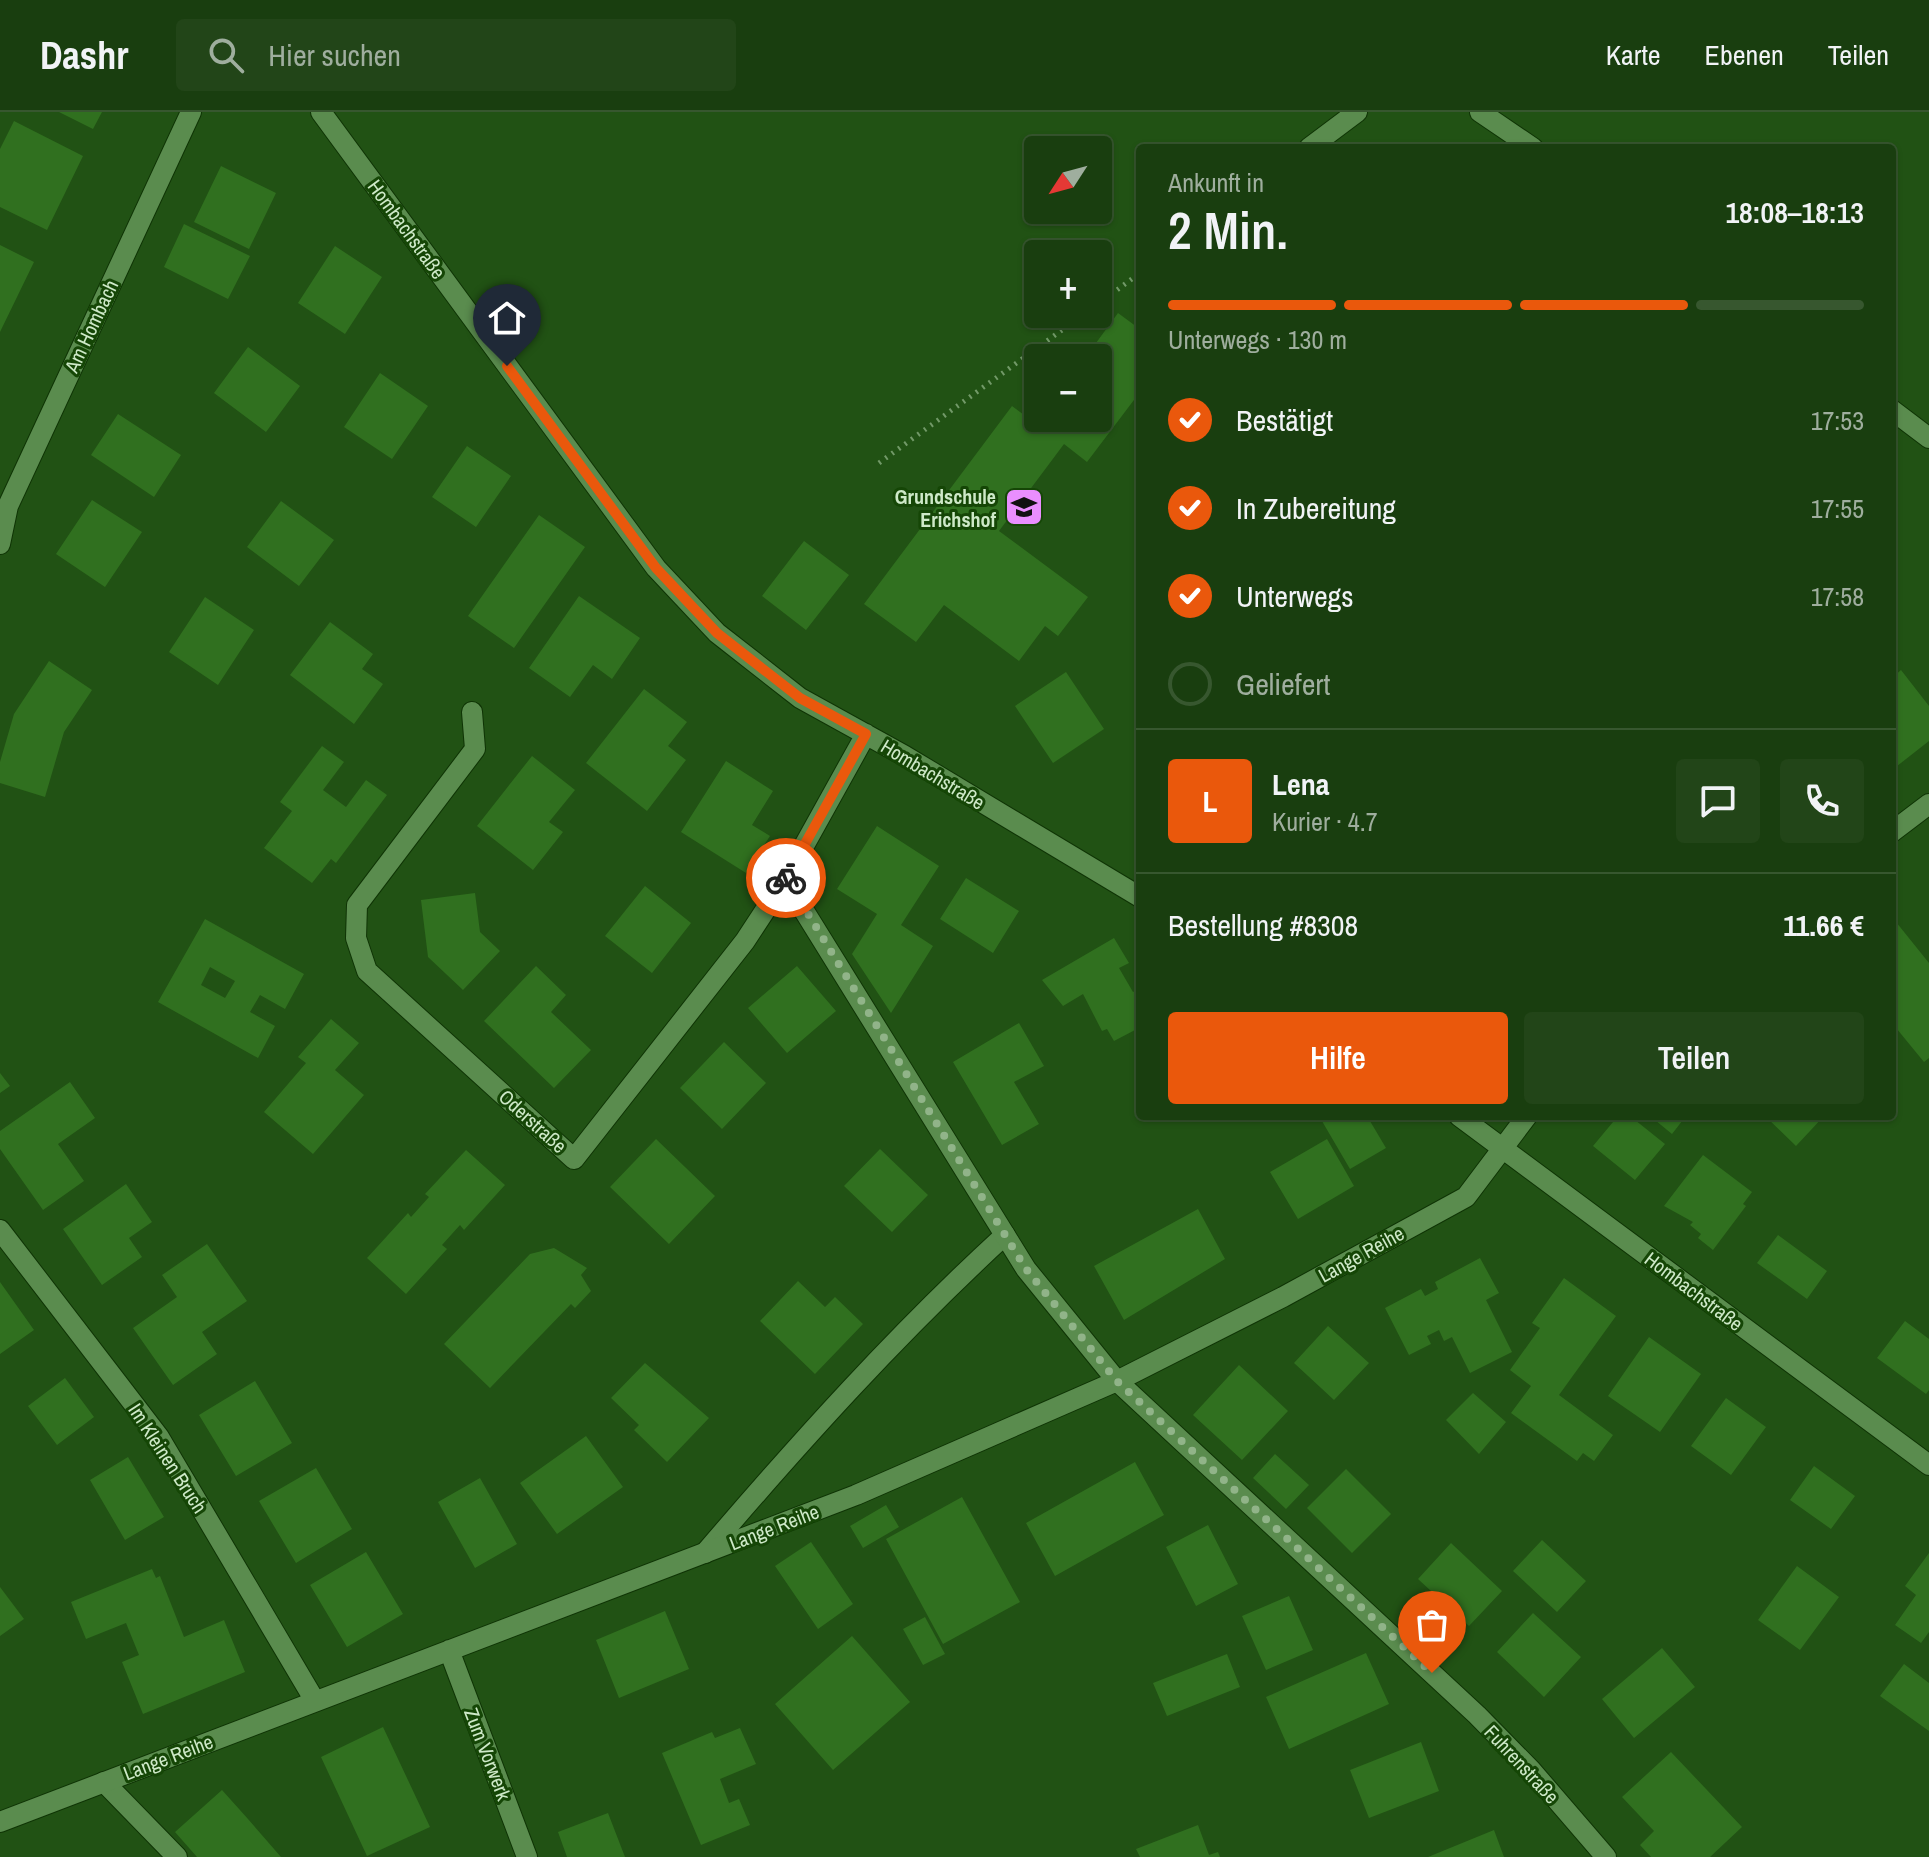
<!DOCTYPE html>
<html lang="de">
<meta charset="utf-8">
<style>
:root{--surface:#193e0f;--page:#224518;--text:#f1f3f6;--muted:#9fae9e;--line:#37572f;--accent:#ea580c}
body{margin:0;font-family:"Archivo Narrow",sans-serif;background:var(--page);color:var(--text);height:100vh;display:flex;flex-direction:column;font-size:30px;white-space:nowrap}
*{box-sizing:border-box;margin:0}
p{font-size:26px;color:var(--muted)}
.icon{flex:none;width:44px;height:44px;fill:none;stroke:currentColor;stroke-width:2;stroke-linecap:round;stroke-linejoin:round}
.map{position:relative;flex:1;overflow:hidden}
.details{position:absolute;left:1136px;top:32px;width:760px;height:976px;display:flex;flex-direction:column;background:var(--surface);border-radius:8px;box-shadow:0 2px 6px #0004,0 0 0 2px var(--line)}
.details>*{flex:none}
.needle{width:52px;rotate:234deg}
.buttons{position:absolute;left:1024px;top:24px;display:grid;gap:16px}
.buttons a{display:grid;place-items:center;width:88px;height:88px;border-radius:8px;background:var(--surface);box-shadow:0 2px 6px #0004,0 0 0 2px var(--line);font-size:40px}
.pin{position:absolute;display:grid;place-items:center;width:68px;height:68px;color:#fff;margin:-82px -34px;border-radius:50% 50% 50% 0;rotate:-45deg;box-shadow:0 0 8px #0007}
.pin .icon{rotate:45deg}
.courier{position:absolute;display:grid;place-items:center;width:80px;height:80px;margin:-40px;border:6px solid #ea580c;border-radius:50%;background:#fff;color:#222;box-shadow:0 2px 10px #0007}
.head em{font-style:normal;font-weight:600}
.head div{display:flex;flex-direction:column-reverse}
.head{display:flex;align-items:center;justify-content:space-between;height:136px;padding:0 32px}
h1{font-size:52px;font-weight:600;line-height:60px}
.bar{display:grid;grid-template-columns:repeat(4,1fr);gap:12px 8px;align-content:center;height:96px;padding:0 32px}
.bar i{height:10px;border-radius:6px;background:var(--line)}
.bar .selected{background:var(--accent)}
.bar p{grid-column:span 4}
.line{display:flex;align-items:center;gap:20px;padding:0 32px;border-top:2px solid var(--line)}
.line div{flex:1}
.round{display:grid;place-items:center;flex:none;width:84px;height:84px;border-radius:8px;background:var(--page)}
ol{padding:0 32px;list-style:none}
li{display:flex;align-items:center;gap:24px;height:88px}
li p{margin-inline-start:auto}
li .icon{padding:8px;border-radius:50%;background:var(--accent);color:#fff;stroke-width:4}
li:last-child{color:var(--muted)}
li i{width:44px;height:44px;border:4px solid var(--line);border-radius:50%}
.cta{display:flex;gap:16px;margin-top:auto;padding:16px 32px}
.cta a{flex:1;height:92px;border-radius:8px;background:var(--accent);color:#fff;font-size:32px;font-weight:600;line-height:92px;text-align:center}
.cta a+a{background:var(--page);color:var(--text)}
header{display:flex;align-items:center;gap:48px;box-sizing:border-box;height:112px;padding:0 40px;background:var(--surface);border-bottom:2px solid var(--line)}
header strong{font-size:38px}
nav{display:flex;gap:44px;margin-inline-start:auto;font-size:28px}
.search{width:560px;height:72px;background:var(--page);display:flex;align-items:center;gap:20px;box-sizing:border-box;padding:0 28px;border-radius:8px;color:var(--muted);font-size:30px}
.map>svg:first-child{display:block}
.building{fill:#30701f;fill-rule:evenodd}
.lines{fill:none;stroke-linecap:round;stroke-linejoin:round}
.service-casing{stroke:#0f3405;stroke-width:22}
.minor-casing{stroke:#0f3405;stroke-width:22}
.path{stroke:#729968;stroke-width:5;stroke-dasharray:2 6;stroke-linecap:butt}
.service{stroke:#5a8c4e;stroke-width:20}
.minor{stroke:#5a8c4e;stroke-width:20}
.done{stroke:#91b489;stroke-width:8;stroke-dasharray:0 14.4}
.route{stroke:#ea580c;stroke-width:10}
.labels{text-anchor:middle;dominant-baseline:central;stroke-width:6;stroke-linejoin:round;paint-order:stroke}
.street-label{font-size:20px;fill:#cee9c8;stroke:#154606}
.poi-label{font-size:20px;font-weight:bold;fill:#cee9c8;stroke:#154606;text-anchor:end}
</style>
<header>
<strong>Dashr</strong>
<div class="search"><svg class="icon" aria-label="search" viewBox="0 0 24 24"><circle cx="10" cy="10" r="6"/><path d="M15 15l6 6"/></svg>Hier suchen</div>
<nav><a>Karte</a><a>Ebenen</a><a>Teilen</a></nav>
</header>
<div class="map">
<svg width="1929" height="1745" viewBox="0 0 1929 1745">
<rect width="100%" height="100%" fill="#215214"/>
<path class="building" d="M59,0H102L93,17Z
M14,9L83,44L47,118L0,95V37Z
M221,54L276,81L249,137L194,110Z
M184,112L250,144L228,187L164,155Z
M0,133L34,150L0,220Z
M335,134L382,165L345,222L298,191Z
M1118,201L1137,215L1140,211V280L1087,350L1064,332L999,419L1088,485L1058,524L1045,514L1019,549L944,493L916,530L864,492L1012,294L1036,312L1040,306H1098V246H1085Z
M248,235L300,274L266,320L214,281Z
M380,261L428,294L392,347L344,315Z
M118,302L181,343L154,385L91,343Z
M467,334L511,364L476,415L432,385Z
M92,388L142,420L105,475L56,442Z
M281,389L334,428L299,474L247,435Z
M539,403L585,435L514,536L468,504Z
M804,429L849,463L806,518L762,484Z
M579,484L640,526L612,567L593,553L570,585L529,556Z
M205,485L254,518L218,573L169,540Z
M330,510L373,542L362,557L383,572L354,612L290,563Z
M49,549L92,578L64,620L45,685L0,671V650L14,602Z
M1901,558L1929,594V629L1892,658V566Z
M1066,560L1104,617L1053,651L1015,594Z
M644,577L687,610L668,634L686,648L647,699L586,651Z
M322,634L344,650L323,678L346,695L366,668L387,683L336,751L331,747L312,771L264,736L292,699L280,690Z
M532,644L575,678L549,710L563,720L533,758L477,714Z
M726,649L773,679L752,713L770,724L746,761L681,720Z
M877,714L939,754L901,813L933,834L891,901L852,842L877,802L837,777Z
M966,766L1019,799L993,841L940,807Z
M645,774L691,811L652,861L605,824Z
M475,781L480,820L500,839L463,878L428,845L421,788Z
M1892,805L1929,851V946L1924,950L1892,911Z
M205,807L304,862L285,897L260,883L250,900L275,914L258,946L158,890ZM210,855L235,869L225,886L201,873Z
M1114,826L1129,851L1119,856L1133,880L1140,876V927L1135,918L1114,929L1107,917L1102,919L1083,882L1063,894L1042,868Z
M536,854L566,883L551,900L591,938L554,976L484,909Z
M797,854L836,899L787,941L748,896Z
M331,907L359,931L335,958L364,983L313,1042L264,1000L306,951L298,945Z
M1019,911L1044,954L1014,970L1039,1012L1002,1033L953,950Z
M724,930L766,971L722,1017L680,976Z
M0,961L10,974L0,981Z
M70,970L95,1006L58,1032L84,1069L43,1098L0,1037V1019Z
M1319,1004H1367L1386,1036L1350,1057Z
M1618,1004H1630L1665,1032L1635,1068L1593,1034Z
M1650,1004H1686L1672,1022Z
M1765,1004H1824L1796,1034Z
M656,1027L715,1084L669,1132L610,1075Z
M1327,1027L1354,1074L1298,1107L1270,1060Z
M880,1037L928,1083L892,1120L844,1074Z
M466,1038L505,1073L464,1118L460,1113L442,1133L447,1137L406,1182L367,1146L408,1101L411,1105L429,1085L425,1082Z
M1703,1043L1752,1080L1743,1092L1746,1094L1713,1138L1698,1126L1701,1122L1690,1113L1693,1110L1664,1094Z
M126,1072L152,1110L129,1126L142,1145L102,1173L63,1117Z
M1198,1097L1225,1147L1124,1208L1094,1154Z
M1778,1123L1827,1159L1807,1187L1757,1151Z
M207,1132L247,1189L202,1220L217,1242L173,1273L133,1216L177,1185L162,1163Z
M554,1136L587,1156L581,1163L591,1179L575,1196L571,1192L490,1276L444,1232L530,1142Z
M1480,1146L1499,1181L1486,1188L1512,1240L1470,1261L1452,1225L1444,1229L1439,1218L1427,1224L1431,1232L1409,1243L1385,1196L1421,1177L1425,1184L1438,1177L1435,1170Z
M1564,1166L1616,1204L1559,1283L1613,1323L1594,1349L1583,1341L1577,1349L1511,1301L1531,1274L1510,1258L1540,1216L1532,1211Z
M798,1169L825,1195L835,1185L863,1212L815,1262L760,1209Z
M0,1170L34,1218L0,1242Z
M1905,1209L1929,1227V1278L1926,1282L1877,1246Z
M1328,1214L1369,1251L1334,1288L1294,1251Z
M1649,1225L1701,1262L1660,1320L1608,1284Z
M645,1251L709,1306L667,1350L634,1318L639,1313L611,1286Z
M1239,1253L1288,1299L1242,1348L1193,1303Z
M65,1266L94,1305L57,1333L28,1294Z
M255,1269L292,1331L236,1364L199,1303Z
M1473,1281L1506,1310L1479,1342L1446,1308Z
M1726,1286L1766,1315L1731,1363L1691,1334Z
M586,1324L623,1375L557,1422L520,1371Z
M1275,1342L1309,1373L1286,1397L1253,1366Z
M128,1345L164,1405L125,1428L90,1368Z
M1135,1350L1164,1403L1055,1464L1026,1411Z
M1814,1354L1855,1384L1831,1417L1790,1388Z
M316,1356L352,1417L296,1451L259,1389Z
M1346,1357L1391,1402L1352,1441L1307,1396Z
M480,1366L517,1432L475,1456L438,1390Z
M962,1385L1020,1490L943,1532L886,1427Z
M886,1393L899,1415L863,1436L850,1414Z
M1208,1413L1238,1472L1196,1494L1166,1435Z
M1542,1428L1586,1469L1557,1500L1513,1459Z
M811,1430L853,1492L818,1517L775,1454Z
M1451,1431L1502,1479L1469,1514L1418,1467Z
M366,1440L403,1502L347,1535L310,1473Z
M1929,1441V1520L1921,1531L1895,1513L1916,1483L1905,1474Z
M1797,1454L1839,1485L1800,1538L1758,1508Z
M152,1457L156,1466L160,1464L184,1525L224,1508L245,1560L143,1602L122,1550L139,1543L126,1511L86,1527L71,1490Z
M0,1475L24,1507L0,1524Z
M1289,1484L1313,1538L1266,1558L1242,1504Z
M665,1499L689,1557L619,1586L596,1528Z
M1533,1501L1581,1545L1544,1585L1497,1540Z
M925,1505L945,1542L923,1553L903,1517Z
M852,1524L910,1590L833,1658L775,1592Z
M1662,1536L1695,1575L1634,1626L1602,1587Z
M1366,1541L1389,1592L1289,1637L1266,1585Z
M1227,1542L1240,1575L1167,1604L1153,1571Z
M1904,1552L1929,1571V1619L1880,1584Z
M383,1615L430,1715L367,1744L321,1645Z
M740,1616L756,1652L720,1667L729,1691L739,1687L750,1713L701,1733L662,1641L712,1620L715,1626Z
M1421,1630L1439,1679L1369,1706L1350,1658Z
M1671,1640L1742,1715L1710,1745H1651L1640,1733L1654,1719L1622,1685Z
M222,1678L248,1707L281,1745H197L175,1720Z
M608,1701L625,1745H567L558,1720Z
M1198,1713L1209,1743L1218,1740L1220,1745H1140L1136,1737Z
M1494,1718L1504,1745H1428Z"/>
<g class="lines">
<g class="service-casing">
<path id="service" d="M1309,36L1357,0
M705,1441C800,1330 897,1222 1005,1123
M104,1670L177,1745"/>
</g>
<g class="minor-casing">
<path id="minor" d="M321,0L656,456L717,521L800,586L905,644L1140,785
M1480,0L1533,36
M1892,298L1929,326
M0,432L8,394L191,0
M472,600L475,637L357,793L356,826L367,859L574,1047L745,829L785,768L866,622
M1892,720L1929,692
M785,768L1026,1157L1117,1269L1477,1603L1531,1658L1606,1745
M1459,1004L1929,1353
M0,1118L159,1325L315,1589
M449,1538L527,1745
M0,1710L856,1383L1117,1269L1283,1185L1466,1085L1527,1004"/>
</g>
<path class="path" d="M1098,192L1140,161
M879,351L1084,202"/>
<use href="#service" class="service"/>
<use href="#minor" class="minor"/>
</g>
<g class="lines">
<path class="done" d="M786,766L1026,1157L1117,1269L1432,1561"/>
<path class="route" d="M507,254L656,456L717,521L800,586L866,622L786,766"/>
</g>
<defs>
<g id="school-square" transform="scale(2)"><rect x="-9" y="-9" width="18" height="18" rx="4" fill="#e98efe" stroke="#154606"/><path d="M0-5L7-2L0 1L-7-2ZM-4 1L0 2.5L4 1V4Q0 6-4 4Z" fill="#111"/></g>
</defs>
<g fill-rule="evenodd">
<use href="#school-square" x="1024" y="395"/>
</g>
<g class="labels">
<g class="street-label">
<text transform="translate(407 117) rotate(54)">Hombachstraße</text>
<text transform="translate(91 214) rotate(-65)">Am Hombach</text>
<text transform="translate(933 662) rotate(31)">Hombachstraße</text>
<text transform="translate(533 1009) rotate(42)">Oderstraße</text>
<text transform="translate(1361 1142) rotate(-29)">Lange Reihe</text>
<text transform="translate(1694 1179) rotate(37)">Hombachstraße</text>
<text transform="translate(168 1346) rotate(57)">Im Kleinen Bruch</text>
<text transform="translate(774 1415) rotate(-21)">Lange Reihe</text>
<text transform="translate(488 1642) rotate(69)">Zum Vorwerk</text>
<text transform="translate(168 1645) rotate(-21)">Lange Reihe</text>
<text transform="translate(1522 1652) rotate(47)">Fuhrenstraße</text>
</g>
<g class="poi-label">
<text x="996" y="384">Grundschule<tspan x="996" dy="23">Erichshof</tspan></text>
</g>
</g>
</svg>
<div class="buttons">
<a><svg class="needle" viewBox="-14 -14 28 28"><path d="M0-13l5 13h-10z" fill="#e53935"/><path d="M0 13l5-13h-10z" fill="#9fae9e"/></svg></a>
<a>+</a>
<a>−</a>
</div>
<div class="pin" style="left:1432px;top:1561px;background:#ea580c"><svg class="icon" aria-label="bag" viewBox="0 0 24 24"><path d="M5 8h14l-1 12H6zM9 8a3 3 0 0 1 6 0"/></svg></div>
<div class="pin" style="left:507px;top:254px;background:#1f2937"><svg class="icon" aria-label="home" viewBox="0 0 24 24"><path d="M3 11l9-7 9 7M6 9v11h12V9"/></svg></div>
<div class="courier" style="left:786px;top:766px"><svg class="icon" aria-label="bike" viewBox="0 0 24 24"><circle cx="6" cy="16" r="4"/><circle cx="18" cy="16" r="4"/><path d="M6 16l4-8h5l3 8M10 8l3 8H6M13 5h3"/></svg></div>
<section class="details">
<div class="head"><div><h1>2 Min.</h1><p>Ankunft in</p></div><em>18:08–18:13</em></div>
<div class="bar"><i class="selected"></i><i class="selected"></i><i class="selected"></i><i></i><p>Unterwegs · 130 m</p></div>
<ol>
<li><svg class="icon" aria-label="check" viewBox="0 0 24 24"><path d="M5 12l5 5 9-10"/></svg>Bestätigt<p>17:53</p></li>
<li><svg class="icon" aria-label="check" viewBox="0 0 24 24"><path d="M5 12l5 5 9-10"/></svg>In Zubereitung<p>17:55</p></li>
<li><svg class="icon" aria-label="check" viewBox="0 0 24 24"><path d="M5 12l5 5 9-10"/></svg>Unterwegs<p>17:58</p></li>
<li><i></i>Geliefert</li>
</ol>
<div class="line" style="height:144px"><b class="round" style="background:var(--accent);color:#fff">L</b><div><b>Lena</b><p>Kurier · 4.7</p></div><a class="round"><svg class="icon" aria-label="chat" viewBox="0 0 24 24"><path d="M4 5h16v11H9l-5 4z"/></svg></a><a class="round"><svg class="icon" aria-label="phone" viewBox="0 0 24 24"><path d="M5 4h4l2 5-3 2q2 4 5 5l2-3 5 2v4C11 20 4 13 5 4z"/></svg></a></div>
<div class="line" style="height:104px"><div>Bestellung #8308</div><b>11.66 €</b></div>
<div class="cta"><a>Hilfe</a><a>Teilen</a></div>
</section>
</div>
